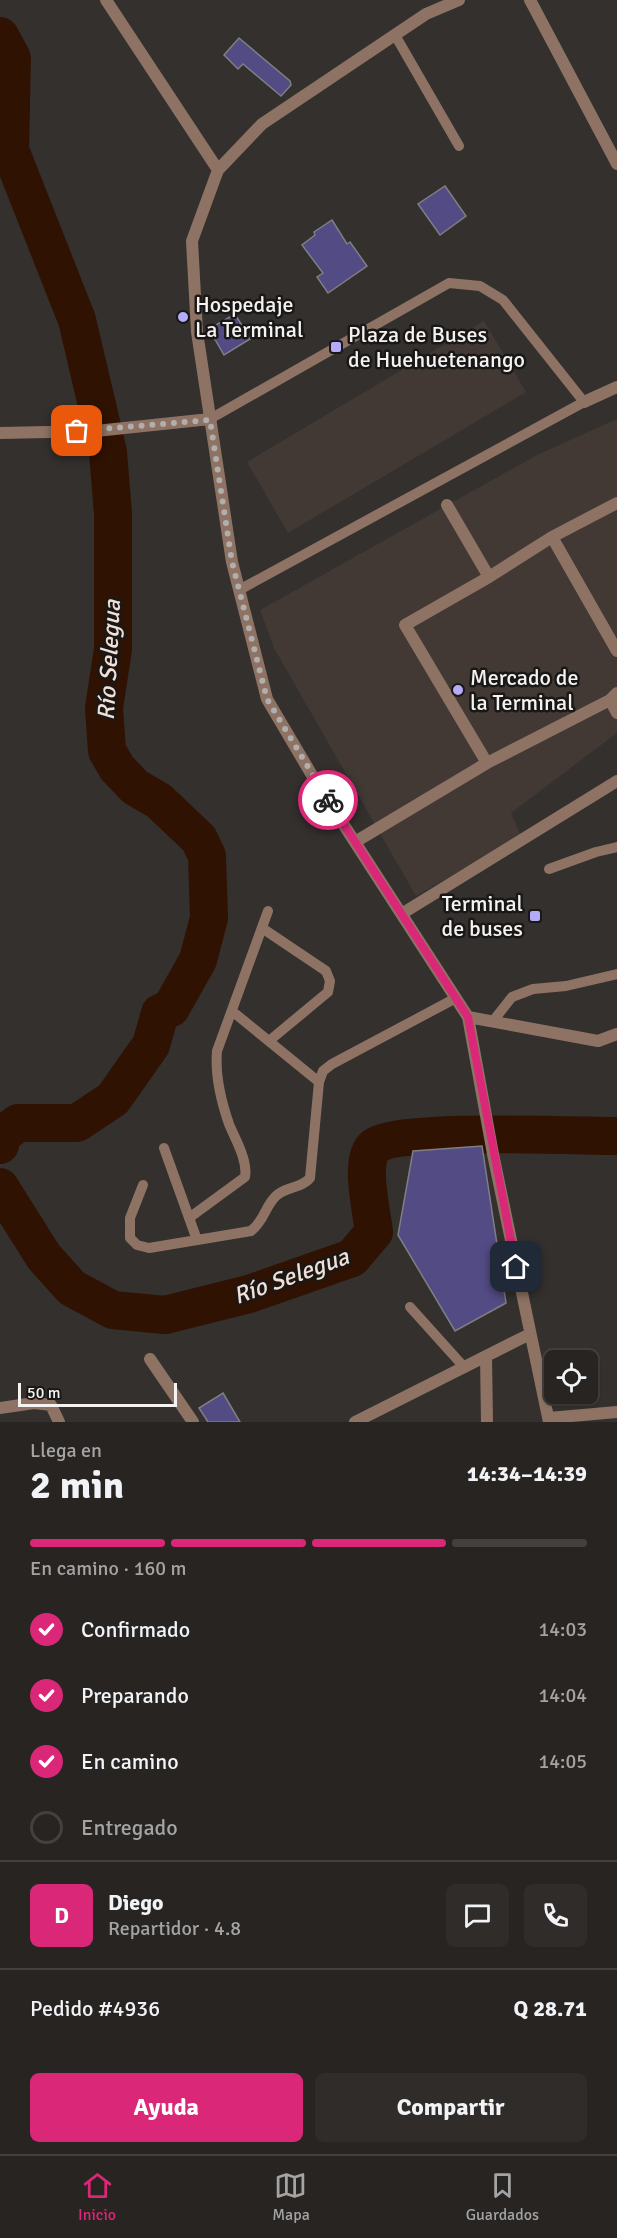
<!DOCTYPE html>
<html lang="es">
<meta charset="utf-8">
<style>
:root{--surface:#272422;--page:#2f2c2a;--text:#f1f3f6;--muted:#a4a4a5;--line:#434140;--accent:#db2777}
body{margin:0;font-family:Signika,sans-serif;background:var(--page);color:var(--text);height:100vh;display:flex;flex-direction:column;font-size:22px;white-space:nowrap}
*{box-sizing:border-box;margin:0}
p{font-size:20px;color:var(--muted)}
.icon{flex:none;width:33px;height:33px;fill:none;stroke:currentColor;stroke-width:2;stroke-linecap:round;stroke-linejoin:round}
.map{position:relative;height:1422px;overflow:hidden}
.details{display:flex;flex-direction:column;background:var(--surface);flex:1}
.details>*{flex:none}
.controls{position:absolute;left:544px;top:1350px;display:grid;gap:12px}
.controls a{display:grid;place-items:center;width:54px;height:54px;border-radius:9px;background:var(--surface);box-shadow:0 2px 4px #0004,0 0 0 2px var(--line);font-size:30px}
.scale{position:absolute;left:18px;bottom:15px;width:159px;box-sizing:border-box;padding-left:6px;border:3px solid #f5f3f2;border-top:0;font-size:16px;line-height:21px;white-space:nowrap;color:#f5f3f2;-webkit-text-stroke:4px #1a1817;paint-order:stroke}
.pin{position:absolute;display:grid;place-items:center;width:51px;height:51px;color:#fff;margin:-26px;border-radius:12px;box-shadow:0 3px 9px #0006}
.courier{position:absolute;display:grid;place-items:center;width:60px;height:60px;margin:-30px;border:4px solid #db2777;border-radius:50%;background:#fff;color:#222;box-shadow:0 2px 8px #0007}
.overview em{font-style:normal;font-weight:800}
.overview div{display:flex;flex-direction:column-reverse}
.overview{display:flex;align-items:center;justify-content:space-between;height:102px;padding:0 30px}
h1{font-size:39px;font-weight:800;line-height:45px}
.bar{display:grid;grid-template-columns:repeat(4,1fr);gap:9px 6px;align-content:center;height:72px;padding:0 30px}
.bar i{height:8px;border-radius:4px;background:var(--line)}
.bar .selected{background:var(--accent)}
.bar p{grid-column:span 4}
.line{display:flex;align-items:center;gap:15px;padding:0 30px;border-top:2px solid var(--line)}
.line div{flex:1}
.round{display:grid;place-items:center;flex:none;width:63px;height:63px;border-radius:9px;background:var(--page)}
ol{padding:0 30px;list-style:none}
li{display:flex;align-items:center;gap:18px;height:66px}
li p{margin-inline-start:auto}
li .icon{padding:6px;border-radius:50%;background:var(--accent);color:#fff;stroke-width:4}
li:last-child{color:var(--muted)}
li i{width:33px;height:33px;border:3px solid var(--line);border-radius:50%}
.cta{display:flex;gap:12px;margin-top:auto;padding:12px 30px}
.cta a{flex:1;height:69px;border-radius:9px;background:var(--accent);color:#fff;font-size:24px;font-weight:800;line-height:69px;text-align:center}
.cta a+a{background:var(--page);color:var(--text)}
.tabs{display:flex;justify-content:space-around;align-items:center;height:84px;border-top:2px solid var(--line);background:var(--surface);font-size:16px;color:var(--muted)}
.tabs a{display:grid;justify-items:center;gap:3px}
.tabs .selected{color:var(--accent)}
.map>svg:first-child{display:block}
.built{fill:#423934}
.lines{fill:none;stroke-linecap:round;stroke-linejoin:round}
.river{stroke:#2f1202;stroke-width:38}
.building{fill:#534b84;stroke:#7f7e83;stroke-width:1.5}
.lane{stroke:#8e7364;stroke-width:10}
.street{stroke:#8e7364;stroke-width:12}
.done{stroke:#b1afad;stroke-width:6;stroke-dasharray:0 10.8}
.route{stroke:#db2777;stroke-width:8}
.poi-dot{fill:#b4acf9;stroke:#1a1817;stroke-width:2}
.labels{text-anchor:middle;dominant-baseline:central;stroke-width:5;stroke-linejoin:round;paint-order:stroke}
.poi-label{font-size:22px;fill:#f5f3f2;stroke:#1a1817;text-anchor:start}
.water-label{font-size:24px;font-style:italic;fill:#f2dfd6;stroke:#1a1817}
</style>
<div class="map">
<svg width="617" height="1422" viewBox="0 0 617 1422">
<rect width="100%" height="100%" fill="#34302e"/>
<path class="built" d="M484,321L526,392L288,533L247,462Z
M617,419V733L511,813L521,836L416,896L274,648L260,610L537,455Z"/>
<g class="lines">
<path class="river" d="M0,36L12,58L10,150L77,320L108,452L113,514V649L104,708L107,751L117,768L135,787L159,801L199,839L207,856L209,918L198,960L171,1008L160,1013L151,1045L113,1099L77,1123H18L2,1135L0,1145
M0,1187L44,1257L72,1288L113,1310L165,1315L249,1294L352,1258L374,1232C372,1213 359,1161 374,1147C395,1128 579,1136 617,1136"/>
</g>
<path class="building" d="M239,38L290,81L291,85L281,96L243,64L238,69L224,55Z
M445,186L466,216L440,235L418,204Z
M332,220L347,244L350,242L367,266L328,293L317,277L323,273L302,245L315,235L314,232Z
M235,314L250,339L224,355L209,329Z
M482,1146L506,1303L455,1331L398,1235L413,1151Z
M223,1393L240,1422H208L199,1408Z"/>
<g class="lines">
<path class="lane" d="M395,35L459,146
M210,419L449,283L480,286L503,300L584,402L239,590
M549,869L596,852L617,847
M262,928L326,971L330,981L328,992L269,1041
M232,1011L319,1082
M493,1021L512,997L533,989L566,986L617,974
M164,1148L197,1240
M143,1185L130,1218V1238L137,1245L149,1248L251,1231C265,1220 265,1206 276,1196C286,1186 301,1189 310,1178L319,1082L323,1071L332,1064L456,998
M189,1218L245,1177C248,1160 235,1139 229,1124C221,1101 215,1074 217,1051L268,911
M410,1307L464,1367"/>
<path class="street" d="M106,0L218,170
M459,0L426,14L262,124L218,170L192,241L197,332L232,562L267,699L316,782L468,1017L493,1154L549,1422
M530,0L617,164
M584,402L617,387
M0,433L96,431L210,419
M447,505L489,577L552,537L617,651
M552,537L617,503
M489,577L405,625L487,763L610,700
M617,693L610,700L617,713
M355,842L487,763
M403,913L617,781
M468,1017L598,1041L617,1034
M486,1356L487,1422
M150,1359L193,1422
M0,1408L34,1403L51,1405L59,1422
M549,1418L617,1412
M355,1422L530,1334"/>
</g>
<g class="lines">
<path class="done" d="M77,431L210,420L232,562L267,699L328,800"/>
<path class="route" d="M328,800L468,1017L516,1267"/>
</g>
<g class="poi-dot">
<circle cx="183" cy="317" r="6"/>
<rect x="330" y="341" width="12" height="12" rx="3"/>
<circle cx="458" cy="690" r="6"/>
<rect x="529" y="910" width="12" height="12" rx="3"/>
</g>
<g class="labels">
<g class="poi-label">
<text x="195" y="304">Hospedaje<tspan x="195" dy="25">La Terminal</tspan></text>
<text x="348" y="334">Plaza de Buses<tspan x="348" dy="25">de Huehuetenango</tspan></text>
<text x="470" y="677">Mercado de<tspan x="470" dy="25">la Terminal</tspan></text>
<text x="523" y="903" text-anchor="end">Terminal<tspan x="523" dy="25">de buses</tspan></text>
</g>
<g class="water-label">
<text transform="translate(109 660) rotate(-87)">Río Selegua</text>
<text transform="translate(291 1276) rotate(-20)">Río Selegua</text>
</g>
</g>
</svg>
<div class="controls">
<a><svg class="icon" aria-label="locate" viewBox="0 0 24 24"><circle cx="12" cy="12" r="6"/><path d="M12 2v4M12 18v4M2 12h4M18 12h4"/></svg></a>
</div>
<div class="scale">50 m</div>
<div class="pin" style="left:77px;top:431px;background:#ea580c"><svg class="icon" aria-label="bag" viewBox="0 0 24 24"><path d="M5 8h14l-1 12H6zM9 8a3 3 0 0 1 6 0"/></svg></div>
<div class="pin" style="left:516px;top:1267px;background:#1f2937"><svg class="icon" aria-label="home" viewBox="0 0 24 24"><path d="M3 11l9-7 9 7M6 9v11h12V9"/></svg></div>
<div class="courier" style="left:328px;top:800px"><svg class="icon" aria-label="bike" viewBox="0 0 24 24"><circle cx="6" cy="16" r="4"/><circle cx="18" cy="16" r="4"/><path d="M6 16l4-8h5l3 8M10 8l3 8H6M13 5h3"/></svg></div>
</div>
<section class="details">
<div class="overview"><div><h1>2 min</h1><p>Llega en</p></div><em>14:34–14:39</em></div>
<div class="bar"><i class="selected"></i><i class="selected"></i><i class="selected"></i><i></i><p>En camino · 160 m</p></div>
<ol>
<li><svg class="icon" aria-label="check" viewBox="0 0 24 24"><path d="M5 12l5 5 9-10"/></svg>Confirmado<p>14:03</p></li>
<li><svg class="icon" aria-label="check" viewBox="0 0 24 24"><path d="M5 12l5 5 9-10"/></svg>Preparando<p>14:04</p></li>
<li><svg class="icon" aria-label="check" viewBox="0 0 24 24"><path d="M5 12l5 5 9-10"/></svg>En camino<p>14:05</p></li>
<li><i></i>Entregado</li>
</ol>
<div class="line" style="height:108px"><b class="round" style="background:var(--accent);color:#fff">D</b><div><b>Diego</b><p>Repartidor · 4.8</p></div><a class="round"><svg class="icon" aria-label="chat" viewBox="0 0 24 24"><path d="M4 5h16v11H9l-5 4z"/></svg></a><a class="round"><svg class="icon" aria-label="phone" viewBox="0 0 24 24"><path d="M5 4h4l2 5-3 2q2 4 5 5l2-3 5 2v4C11 20 4 13 5 4z"/></svg></a></div>
<div class="line" style="height:78px"><div>Pedido #4936</div><b>Q 28.71</b></div>
<div class="cta"><a>Ayuda</a><a>Compartir</a></div>
</section>
<nav class="tabs">
<a class="selected"><svg class="icon" aria-label="home" viewBox="0 0 24 24"><path d="M3 11l9-7 9 7M6 9v11h12V9"/></svg>Inicio</a>
<a><svg class="icon" aria-label="map" viewBox="0 0 24 24"><path d="M3 6l6-2 6 2 6-2v14l-6 2-6-2-6 2zM9 4v14M15 6v14"/></svg>Mapa</a>
<a><svg class="icon" aria-label="saved" viewBox="0 0 24 24"><path d="M7 4h10v16l-5-4-5 4z"/></svg>Guardados</a>
</nav>
